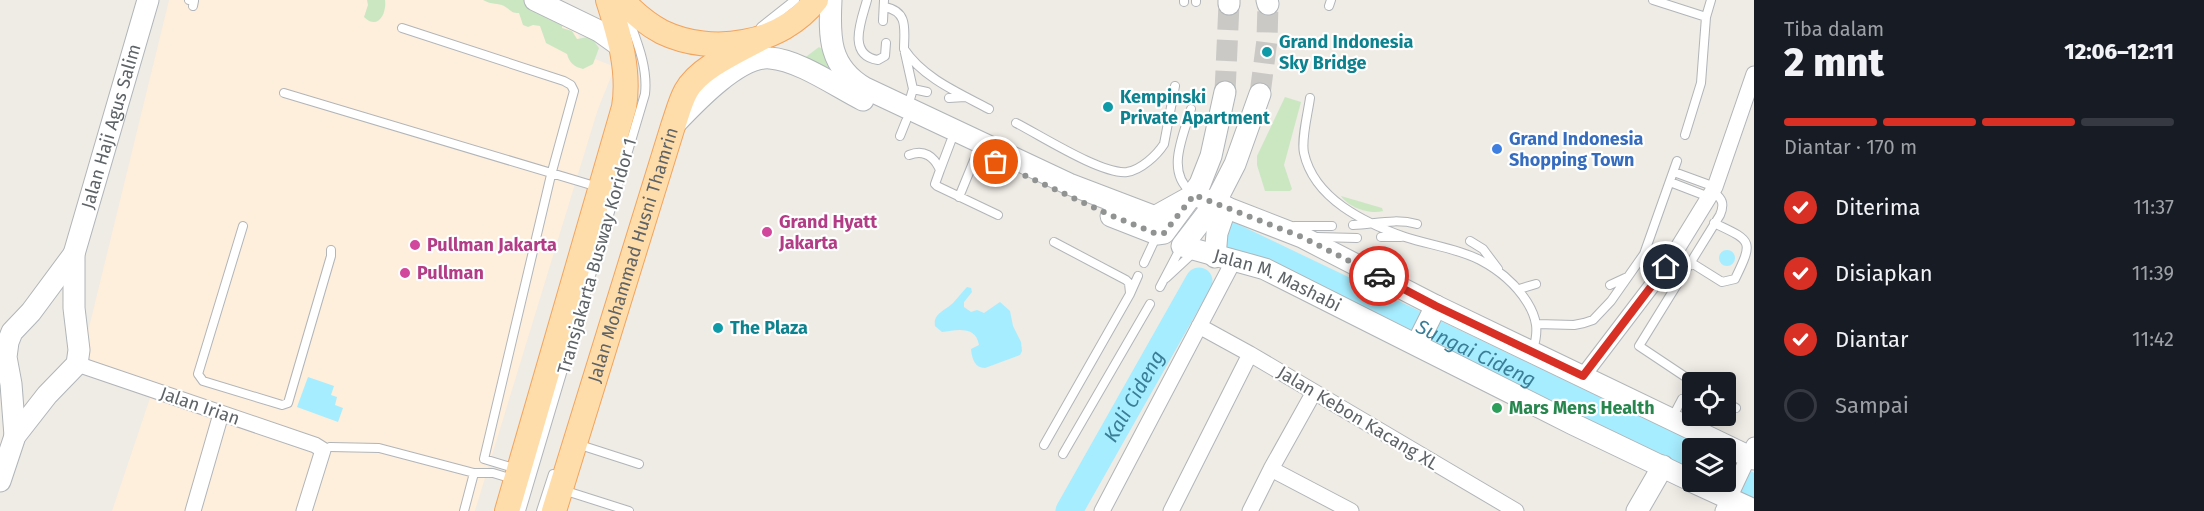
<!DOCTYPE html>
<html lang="id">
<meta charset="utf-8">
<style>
:root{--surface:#171b24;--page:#242831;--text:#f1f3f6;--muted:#9ea1a6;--line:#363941;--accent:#d93025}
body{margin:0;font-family:"Fira Sans",sans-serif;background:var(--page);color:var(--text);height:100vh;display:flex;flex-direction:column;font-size:22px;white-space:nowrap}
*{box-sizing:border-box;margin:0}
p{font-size:20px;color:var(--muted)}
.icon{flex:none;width:33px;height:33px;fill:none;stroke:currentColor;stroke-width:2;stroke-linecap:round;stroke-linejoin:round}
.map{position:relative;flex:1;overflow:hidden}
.details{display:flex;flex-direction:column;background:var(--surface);width:450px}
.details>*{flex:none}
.fabs{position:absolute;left:1682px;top:372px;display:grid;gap:12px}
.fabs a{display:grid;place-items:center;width:54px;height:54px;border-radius:6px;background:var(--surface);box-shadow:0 3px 15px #0003;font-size:30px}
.pin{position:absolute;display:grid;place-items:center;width:51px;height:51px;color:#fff;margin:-26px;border:3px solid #fff;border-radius:50%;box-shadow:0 2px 6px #0007}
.courier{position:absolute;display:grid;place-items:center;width:60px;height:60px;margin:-30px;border:4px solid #d93025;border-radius:50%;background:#fff;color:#222;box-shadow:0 2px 8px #0007}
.head em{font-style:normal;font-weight:800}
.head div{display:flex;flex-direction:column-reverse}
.head{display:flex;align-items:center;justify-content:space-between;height:102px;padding:0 30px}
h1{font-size:39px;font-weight:800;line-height:45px}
.bar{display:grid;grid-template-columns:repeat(4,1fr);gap:9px 6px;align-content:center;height:72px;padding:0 30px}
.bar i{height:8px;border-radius:4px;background:var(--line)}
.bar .on{background:var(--accent)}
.bar p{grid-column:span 4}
ol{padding:0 30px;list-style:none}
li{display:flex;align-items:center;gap:18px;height:66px}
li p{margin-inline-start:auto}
li .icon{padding:6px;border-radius:50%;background:var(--accent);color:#fff;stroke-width:4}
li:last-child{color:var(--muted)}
li i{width:33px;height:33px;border:3px solid var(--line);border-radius:50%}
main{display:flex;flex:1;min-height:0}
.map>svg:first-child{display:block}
.commercial{fill:#feeedc}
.green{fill:#cbe7c2}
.water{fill:#a6edff}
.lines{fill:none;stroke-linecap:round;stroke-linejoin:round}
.river{stroke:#a6edff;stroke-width:27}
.secondary-tunnel{stroke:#cac9c5;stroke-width:21;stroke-dasharray:21 10;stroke-linecap:butt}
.lane-casing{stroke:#b1b5b8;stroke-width:10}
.street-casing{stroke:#b1b5b8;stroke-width:17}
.secondary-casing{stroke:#b0b5b8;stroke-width:23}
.primary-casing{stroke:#f1a45d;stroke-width:26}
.lane{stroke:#fff;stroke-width:8}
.street{stroke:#fff;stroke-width:15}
.secondary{stroke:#fff;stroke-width:21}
.primary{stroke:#ffddab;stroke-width:24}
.done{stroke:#909392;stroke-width:6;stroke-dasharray:0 10.8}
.route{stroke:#d93025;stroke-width:8}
.culture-dot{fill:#0f9aa8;stroke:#fff;stroke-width:2}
.shop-dot{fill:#3f7fe0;stroke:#fff;stroke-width:2}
.hotel-dot{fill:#d1479c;stroke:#fff;stroke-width:2}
.leisure-dot{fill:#2e9e5b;stroke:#fff;stroke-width:2}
.labels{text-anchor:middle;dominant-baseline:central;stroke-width:4.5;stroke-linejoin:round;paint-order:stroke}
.culture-label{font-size:18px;font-weight:bold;fill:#0d838f;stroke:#fff;text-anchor:start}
.street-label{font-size:18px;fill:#5d6366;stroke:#fff}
.shop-label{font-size:18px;font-weight:bold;fill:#366cbe;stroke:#fff;text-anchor:start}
.hotel-label{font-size:18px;font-weight:bold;fill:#b23c85;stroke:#fff;text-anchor:start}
.leisure-label{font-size:18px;font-weight:bold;fill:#27864d;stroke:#fff;text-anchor:start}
.water-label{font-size:20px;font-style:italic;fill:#3a7d96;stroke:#fff}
</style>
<main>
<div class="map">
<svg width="1754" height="511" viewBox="0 0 1754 511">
<rect width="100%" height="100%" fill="#efebe5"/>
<path class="commercial" d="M169,0H562L588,56L615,67L598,109L475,511H112L150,398L82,356Z"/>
<path class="green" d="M367,0H385C387,13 378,31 364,17L368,5Z
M483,0H548L563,22L562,28L572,31L577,39L588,37L593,40L599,48L593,64L583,69C574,67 569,62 567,54L546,43L540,26L533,25L528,27L523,25L519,13C511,13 511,10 504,6C498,3 492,5 483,0Z
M819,47L822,49L842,79L803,59Z
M1285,97L1301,102L1284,165L1292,189L1290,191H1265L1257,165V156Z
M1341,196L1382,208L1383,211C1370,215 1348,207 1341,196Z"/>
<path class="water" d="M1719 258a8 8 0 1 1 16 0a8 8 0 1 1-16 0Z
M967,287L971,288L972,292L964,302V307L971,312L977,310L984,313L1000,302L1010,311L1013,326L1021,342L1022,351L1020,355L985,368C975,368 972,359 971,349L979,345C976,325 956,330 942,332L935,326C933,313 945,311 953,303C958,298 962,292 967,287Z
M308,377L334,386L331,395L337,397L335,405L343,408L338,422L297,407Z"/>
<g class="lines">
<g class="river">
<path id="s1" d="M1227,234L1692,456"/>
<path d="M1725,473L1754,488"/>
<path id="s2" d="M1069,511L1199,281"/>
</g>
<path class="secondary-tunnel" d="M1225,92L1229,4
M1260,94L1267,40L1268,4"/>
<g class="lane-casing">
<path id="lane" d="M189,0L194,1L193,6
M867,0C862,19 846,55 878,60L885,56L886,43
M1653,0L1706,17
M1184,2V0
M1196,2V0
M1329,6L1331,0
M885,7C909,12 904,30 904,49C923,78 959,93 989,109
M883,21L884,0
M761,27L795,0
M402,28L564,81L571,85L574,91L551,175L484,459L517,469
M905,53L913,89L908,106
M913,89L927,92
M284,93L598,187
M949,98L965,97
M1310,98C1308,113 1301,139 1304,153C1314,199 1365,223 1405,237C1429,245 1457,248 1480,260C1499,270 1515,283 1527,302C1537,318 1539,331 1533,349
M1016,123C1040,135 1102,175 1127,172C1141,170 1157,155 1164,144L1175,86
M1685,135L1701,83L1706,17L1711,0
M900,136L906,121
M909,155C924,149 934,156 940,170L935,184L937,186L998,215
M940,170L951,141
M1674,172L1715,187
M1670,182L1709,197
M1191,192C1165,171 1184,135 1191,109
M959,197L977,153
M1353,225C1375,224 1395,218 1417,224
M243,226L198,374L203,381L282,405L288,403L331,256V250
M1295,226H1332
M1316,237L1357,238
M1381,237H1401
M1470,241L1483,249L1498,269
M1054,242L1126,280L1129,283L1130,293
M1644,254L1666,267
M1690,262L1722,282L1735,279C1754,240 1752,241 1714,223
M1144,263L1157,235
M1166,278L1193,253
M1610,285L1625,278
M1160,287L1181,247
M1519,289L1536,284
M1537,324L1574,325L1584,323L1593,320L1611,301L1644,254L1677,161
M1687,388L1690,380L1639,346L1720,215C1725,203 1722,199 1713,191
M1725,402L1736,408
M1672,418L1682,399
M577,444L639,464
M1044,445L1130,294L1138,276
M330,447L379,448L474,473H493L513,479
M1063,454L1150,304
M563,490L629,511
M464,511L474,473
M521,511L645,94C648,67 637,42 628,17
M541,511L553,474"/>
</g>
<g class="street-casing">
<path id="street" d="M1199,326L1250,354L1516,511
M77,364L315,445L323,450L304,511
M1583,376L1666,267L1709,197L1715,187L1754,74
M1271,469L1351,511
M193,511L221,414
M1102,511L1233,262
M1171,511L1250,354
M1250,511L1271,469L1314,392
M1723,511L1754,445"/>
</g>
<g class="secondary-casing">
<g id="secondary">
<path d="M535,0L599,31L620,46"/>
<path d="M831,0C829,38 829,67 865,88L1069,184L1153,216L1158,215L1194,195L1302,237L1436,306L1754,459"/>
<path d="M1267,0L1268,4"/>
<path d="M1229,4V0"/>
<path id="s3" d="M1260,94L1235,164L1215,203L1182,246L1265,269L1573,424L1692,481"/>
<path d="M673,126C693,105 739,55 770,58C799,60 837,87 863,100"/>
<path d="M1111,216L1157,234L1164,233L1200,184L1211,156L1225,92"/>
<path d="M1215,257L1217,233L1226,207"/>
<path d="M1417,344L1436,306"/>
<path d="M15,436L11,384L6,357L8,342L12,332L31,312L74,254"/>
<path id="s4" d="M0,481L15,436L47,395L77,364L79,350L74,308V254L148,0"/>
<path d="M1693,482L1754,510"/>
<path d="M1637,511L1663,466"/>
</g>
</g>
<g class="primary-casing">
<g id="primary">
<path d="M622,0C634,13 647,24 662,32C712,56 781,45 816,0"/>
<path d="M507,511L624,107C630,71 619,34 608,0"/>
<path id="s5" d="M554,511L673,126C677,115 680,102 686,91C699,67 740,50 763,37"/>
</g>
</g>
<use href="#lane" class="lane"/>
<use href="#street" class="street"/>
<use href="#secondary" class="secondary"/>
<use href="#primary" class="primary"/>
</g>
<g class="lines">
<path class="done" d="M996,162L1110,215L1157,234L1164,233L1194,195L1302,237L1379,276"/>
<path class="route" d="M1379,276L1436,306L1583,376L1666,267"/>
</g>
<g class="culture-dot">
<circle cx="1267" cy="52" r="6"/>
<circle cx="1108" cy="107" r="6"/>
<circle cx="718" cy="328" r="6"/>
</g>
<circle class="shop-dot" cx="1497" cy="149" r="6"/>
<g class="hotel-dot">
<circle cx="767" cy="232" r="6"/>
<circle cx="415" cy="245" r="6"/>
<circle cx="405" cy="273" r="6"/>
</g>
<circle class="leisure-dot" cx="1497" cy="408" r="6"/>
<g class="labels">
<g class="culture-label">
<text x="1279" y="42">Grand Indonesia<tspan x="1279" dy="21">Sky Bridge</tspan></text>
<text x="1120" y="97">Kempinski<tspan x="1120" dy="21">Private Apartment</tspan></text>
<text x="730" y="328">The Plaza</text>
</g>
<g class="street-label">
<text stroke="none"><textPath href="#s4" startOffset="386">Jalan Haji Agus Salim</textPath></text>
<text stroke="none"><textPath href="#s5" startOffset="268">Jalan Mohammad Husni Thamrin</textPath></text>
<text transform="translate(597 256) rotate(-74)">Transjakarta Busway Koridor 1</text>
<text stroke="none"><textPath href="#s3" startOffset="274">Jalan M. Mashabi</textPath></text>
<text transform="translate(200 406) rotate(19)">Jalan Irian</text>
<text transform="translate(1358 418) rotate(31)">Jalan Kebon Kacang XL</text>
</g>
<g class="shop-label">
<text x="1509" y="139">Grand Indonesia<tspan x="1509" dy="21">Shopping Town</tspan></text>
</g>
<g class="hotel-label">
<text x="779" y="222">Grand Hyatt<tspan x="779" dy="21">Jakarta</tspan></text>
<text x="427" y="245">Pullman Jakarta</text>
<text x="417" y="273">Pullman</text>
</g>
<g class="leisure-label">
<text x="1509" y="408">Mars Mens Health</text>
</g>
<g class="water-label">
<text stroke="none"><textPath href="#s1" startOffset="276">Sungai Cideng</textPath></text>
<text stroke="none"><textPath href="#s2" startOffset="132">Kali Cideng</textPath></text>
</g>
</g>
</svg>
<div class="fabs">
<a><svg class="icon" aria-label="locate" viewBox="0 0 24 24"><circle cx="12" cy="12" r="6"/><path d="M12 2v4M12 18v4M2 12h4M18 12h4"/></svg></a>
<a><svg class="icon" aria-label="layers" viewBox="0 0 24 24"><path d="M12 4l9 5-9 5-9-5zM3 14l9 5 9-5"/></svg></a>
</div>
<div class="pin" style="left:996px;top:162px;background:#ea580c"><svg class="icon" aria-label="bag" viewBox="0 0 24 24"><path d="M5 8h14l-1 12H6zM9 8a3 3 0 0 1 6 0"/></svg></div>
<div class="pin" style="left:1666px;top:267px;background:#1f2937"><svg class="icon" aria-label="home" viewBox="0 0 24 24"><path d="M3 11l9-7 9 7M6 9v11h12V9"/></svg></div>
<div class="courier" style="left:1379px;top:276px"><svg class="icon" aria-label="car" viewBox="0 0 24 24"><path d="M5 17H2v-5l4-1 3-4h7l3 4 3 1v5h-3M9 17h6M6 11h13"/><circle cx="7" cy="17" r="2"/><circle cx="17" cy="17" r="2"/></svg></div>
</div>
<section class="details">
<div class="head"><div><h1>2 mnt</h1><p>Tiba dalam</p></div><em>12:06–12:11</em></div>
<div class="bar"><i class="on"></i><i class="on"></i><i class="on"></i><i></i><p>Diantar · 170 m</p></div>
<ol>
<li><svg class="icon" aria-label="check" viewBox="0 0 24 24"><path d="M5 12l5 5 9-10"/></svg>Diterima<p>11:37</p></li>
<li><svg class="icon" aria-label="check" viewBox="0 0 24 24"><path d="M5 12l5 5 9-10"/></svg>Disiapkan<p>11:39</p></li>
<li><svg class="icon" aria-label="check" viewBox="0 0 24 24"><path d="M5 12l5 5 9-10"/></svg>Diantar<p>11:42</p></li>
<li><i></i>Sampai</li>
</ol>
</section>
</main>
